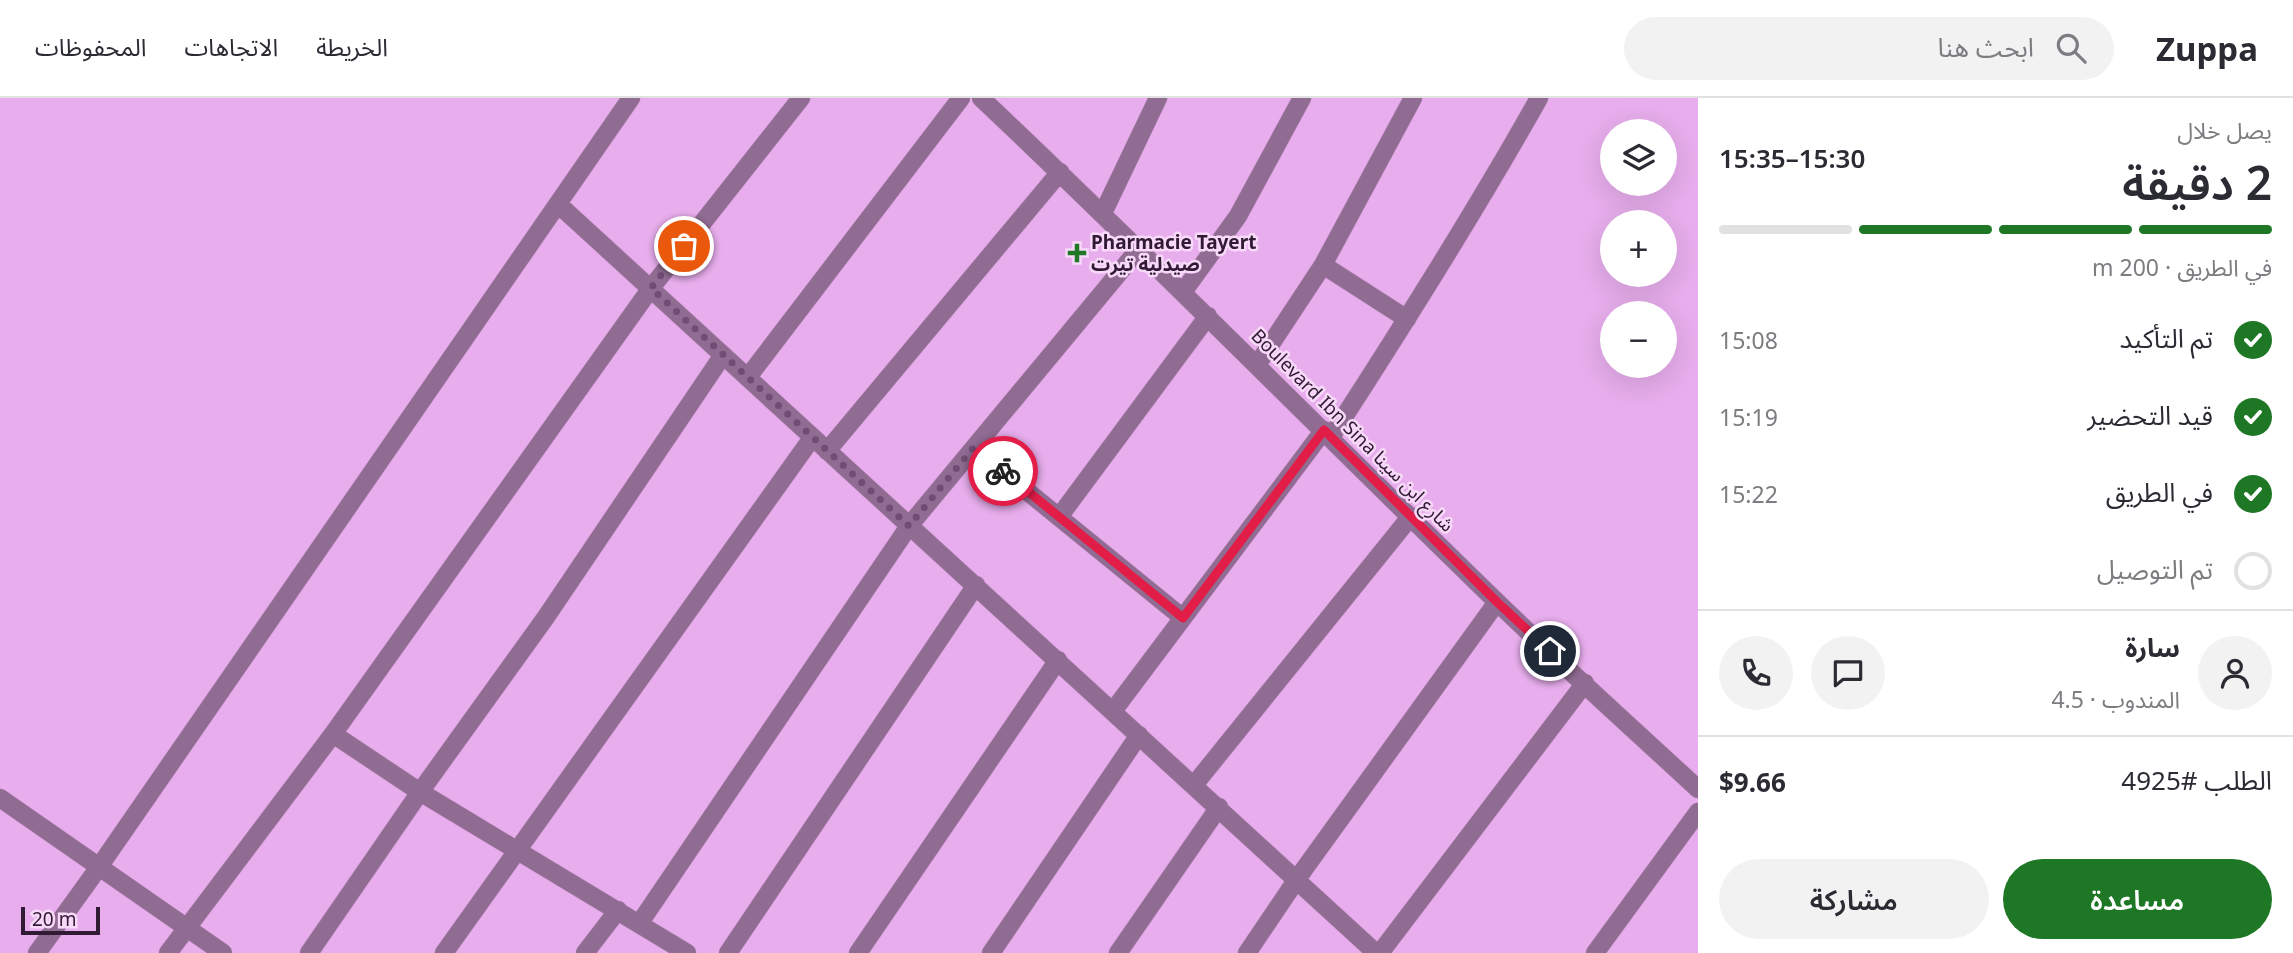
<!DOCTYPE html>
<html lang="ar">
<meta charset="utf-8">
<style>
:root{--surface:#fff;--page:#f2f2f3;--text:#2b2b33;--muted:#7c7c81;--line:#e1e1e2;--accent:#1d7725}
body{margin:0;font-family:"Noto Sans","Noto Sans Arabic",sans-serif;background:var(--page);color:var(--text);direction:rtl;height:100vh;display:flex;flex-direction:column;font-size:26px;white-space:nowrap}
*{box-sizing:border-box;margin:0}
p{font-size:23px;color:var(--muted)}
.icon{flex:none;width:38px;height:38px;fill:none;stroke:currentColor;stroke-width:2;stroke-linecap:round;stroke-linejoin:round}
.map{position:relative;flex:1;overflow:hidden;direction:ltr}
.details{display:flex;flex-direction:column;background:var(--surface);width:595px}
.details>*{flex:none}
.buttons{position:absolute;left:1600px;top:21px;display:grid;gap:14px}
.buttons a{display:grid;place-items:center;width:77px;height:77px;border-radius:50%;background:var(--surface);box-shadow:0 7px 28px #0002;font-size:35px}
.scale{position:absolute;left:21px;bottom:18px;width:79px;box-sizing:border-box;padding-left:7px;border:4px solid #311a33;border-top:0;font-size:19px;line-height:24px;white-space:nowrap;color:#311a33;-webkit-text-stroke:5px #f8d9f9;paint-order:stroke}
.pin{position:absolute;display:grid;place-items:center;width:60px;height:60px;color:#fff;margin:-30px;border:4px solid #fff;border-radius:50%;box-shadow:0 2px 7px #0007}
.courier{position:absolute;display:grid;place-items:center;width:70px;height:70px;margin:-35px;border:5px solid #e11d48;border-radius:50%;background:#fff;color:#222;box-shadow:0 2px 9px #0007}
.headline em{font-style:normal;font-weight:600}
.headline div{display:flex;flex-direction:column-reverse}
.headline{display:flex;align-items:center;justify-content:space-between;height:119px;padding:0 21px}
h1{font-size:46px;font-weight:600;line-height:52px}
.bar{display:grid;grid-template-columns:repeat(4,1fr);gap:10px 7px;align-content:center;height:84px;padding:0 21px}
.bar i{height:9px;border-radius:5px;background:var(--line)}
.bar .active{background:var(--accent)}
.bar p{grid-column:span 4}
.line{display:flex;align-items:center;gap:18px;padding:0 21px;border-top:2px solid var(--line)}
.line div{flex:1}
.round{display:grid;place-items:center;flex:none;width:74px;height:74px;border-radius:37px;background:var(--page)}
ol{padding:0 21px;list-style:none}
li{display:flex;align-items:center;gap:21px;height:77px}
li p{margin-inline-start:auto}
li .icon{padding:7px;border-radius:50%;background:var(--accent);color:#fff;stroke-width:4}
li:last-child{color:var(--muted)}
li i{width:38px;height:38px;border:4px solid var(--line);border-radius:50%}
.primary-button{display:flex;gap:14px;margin-top:auto;padding:14px 21px}
.primary-button a{flex:1;height:80px;border-radius:42px;background:var(--accent);color:#fff;font-size:28px;font-weight:600;line-height:80px;text-align:center}
.primary-button a+a{background:var(--page);color:var(--text)}
header{display:flex;align-items:center;gap:42px;box-sizing:border-box;height:98px;padding:0 35px;background:var(--surface);border-bottom:2px solid var(--line)}
header strong{font-size:33px}
nav{display:flex;gap:38px;margin-inline-start:auto;font-size:24px}
.search{width:490px;height:63px;background:var(--page);display:flex;align-items:center;gap:18px;box-sizing:border-box;padding:0 24px;border-radius:38px;color:var(--muted);font-size:26px}
main{display:flex;flex:1;min-height:0}
.map>svg:first-child{display:block}
.lines{fill:none;stroke-linecap:round;stroke-linejoin:round}
.minor-casing{stroke:#c390c7;stroke-width:19}
.minor{stroke:#906c92;stroke-width:18}
.done{stroke:#714d74;stroke-width:7;stroke-dasharray:0 12.6}
.route{stroke:#e11d48;stroke-width:9}
.poi-dot{fill:#1d7725;stroke:#f8d9f9;stroke-width:2.5}
.labels{text-anchor:middle;dominant-baseline:central;stroke-width:5;stroke-linejoin:round;paint-order:stroke}
.poi-label{font-size:19px;font-weight:bold;fill:#311a33;stroke:#f8d9f9;text-anchor:start}
.street-label{font-size:19px;fill:#311a33;stroke:#f8d9f9}
</style>
<header>
<strong>Zuppa</strong>
<div class="search"><svg class="icon" aria-label="search" viewBox="0 0 24 24"><circle cx="10" cy="10" r="6"/><path d="M15 15l6 6"/></svg>ابحث هنا</div>
<nav><a>الخريطة</a><a>الاتجاهات</a><a>المحفوظات</a></nav>
</header>
<main>
<section class="details">
<div class="headline"><div><h1>2 دقيقة</h1><p>يصل خلال</p></div><em>15:30–15:35</em></div>
<div class="bar"><i class="active"></i><i class="active"></i><i class="active"></i><i></i><p>في الطريق · 200 m</p></div>
<ol>
<li><svg class="icon" aria-label="check" viewBox="0 0 24 24"><path d="M5 12l5 5 9-10"/></svg>تم التأكيد<p>15:08</p></li>
<li><svg class="icon" aria-label="check" viewBox="0 0 24 24"><path d="M5 12l5 5 9-10"/></svg>قيد التحضير<p>15:19</p></li>
<li><svg class="icon" aria-label="check" viewBox="0 0 24 24"><path d="M5 12l5 5 9-10"/></svg>في الطريق<p>15:22</p></li>
<li><i></i>تم التوصيل</li>
</ol>
<div class="line" style="height:126px"><a class="round"><svg class="icon" aria-label="person" viewBox="0 0 24 24"><circle cx="12" cy="8" r="4"/><path d="M4 21q1-7 8-7t8 7"/></svg></a><div><b>سارة</b><p>المندوب · 4.5</p></div><a class="round"><svg class="icon" aria-label="chat" viewBox="0 0 24 24"><path d="M4 5h16v11H9l-5 4z"/></svg></a><a class="round"><svg class="icon" aria-label="phone" viewBox="0 0 24 24"><path d="M5 4h4l2 5-3 2q2 4 5 5l2-3 5 2v4C11 20 4 13 5 4z"/></svg></a></div>
<div class="line" style="height:91px"><div>الطلب #4925</div><b>$9.66</b></div>
<div class="primary-button"><a>مساعدة</a><a>مشاركة</a></div>
</section>
<div class="map">
<svg width="1698" height="855" viewBox="0 0 1698 855">
<rect width="100%" height="100%" fill="#e7adec"/>
<g class="lines">
<g class="minor-casing">
<path id="minor" d="M981,0C1156,165 1324,336 1496,503C1562,567 1631,629 1698,691
M558,106L1376,855
M1103,115L1158,0
M1323,167L1407,221
M1183,194L1238,118L1302,0
M1257,267L1323,167L1413,0
M748,279L961,0
M1331,339C1403,228 1474,116 1539,0
M974,350L1183,520
M827,353L1060,74
M1059,419L1208,218
M1113,613L1324,332
M333,636L420,694L687,855
M1194,687L1411,418
M0,700L223,855
M639,826L909,428L1138,152
M37,855L99,769L631,0
M168,855L333,636L651,190L801,0
M309,855L420,694L546,519L723,257
M444,855L812,340
M585,855L618,812
M728,855L976,487
M858,855L1058,562
M991,855L1139,637
M1118,855L1219,709
M1247,855L1297,781L1497,504
M1380,855L1585,585
M1595,855L1698,714"/>
</g>
<use href="#minor" class="minor"/>
</g>
<g class="lines">
<path class="done" d="M684,148L651,190L909,428L974,349L1003,373"/>
<path class="route" d="M1003,373L1183,520L1324,332L1497,504L1550,553"/>
</g>
<path class="poi-dot" d="M1073.5 144.5h7v7h7v7h-7v7h-7v-7h-7v-7h7z"/>
<g class="labels">
<g class="poi-label">
<text x="1091" y="144">Pharmacie Tayert<tspan x="1091" dy="22">صيدلية تيرت</tspan></text>
</g>
<g class="street-label">
<text transform="translate(1353 332) rotate(45)">Boulevard Ibn Sina شارع ابن سينا</text>
</g>
</g>
</svg>
<div class="buttons">
<a><svg class="icon" aria-label="layers" viewBox="0 0 24 24"><path d="M12 4l9 5-9 5-9-5zM3 14l9 5 9-5"/></svg></a>
<a>+</a>
<a>−</a>
</div>
<div class="scale">20 m</div>
<div class="pin" style="left:684px;top:148px;background:#ea580c"><svg class="icon" aria-label="bag" viewBox="0 0 24 24"><path d="M5 8h14l-1 12H6zM9 8a3 3 0 0 1 6 0"/></svg></div>
<div class="pin" style="left:1550px;top:553px;background:#1f2937"><svg class="icon" aria-label="home" viewBox="0 0 24 24"><path d="M3 11l9-7 9 7M6 9v11h12V9"/></svg></div>
<div class="courier" style="left:1003px;top:373px"><svg class="icon" aria-label="bike" viewBox="0 0 24 24"><circle cx="6" cy="16" r="4"/><circle cx="18" cy="16" r="4"/><path d="M6 16l4-8h5l3 8M10 8l3 8H6M13 5h3"/></svg></div>
</div>
</main>
